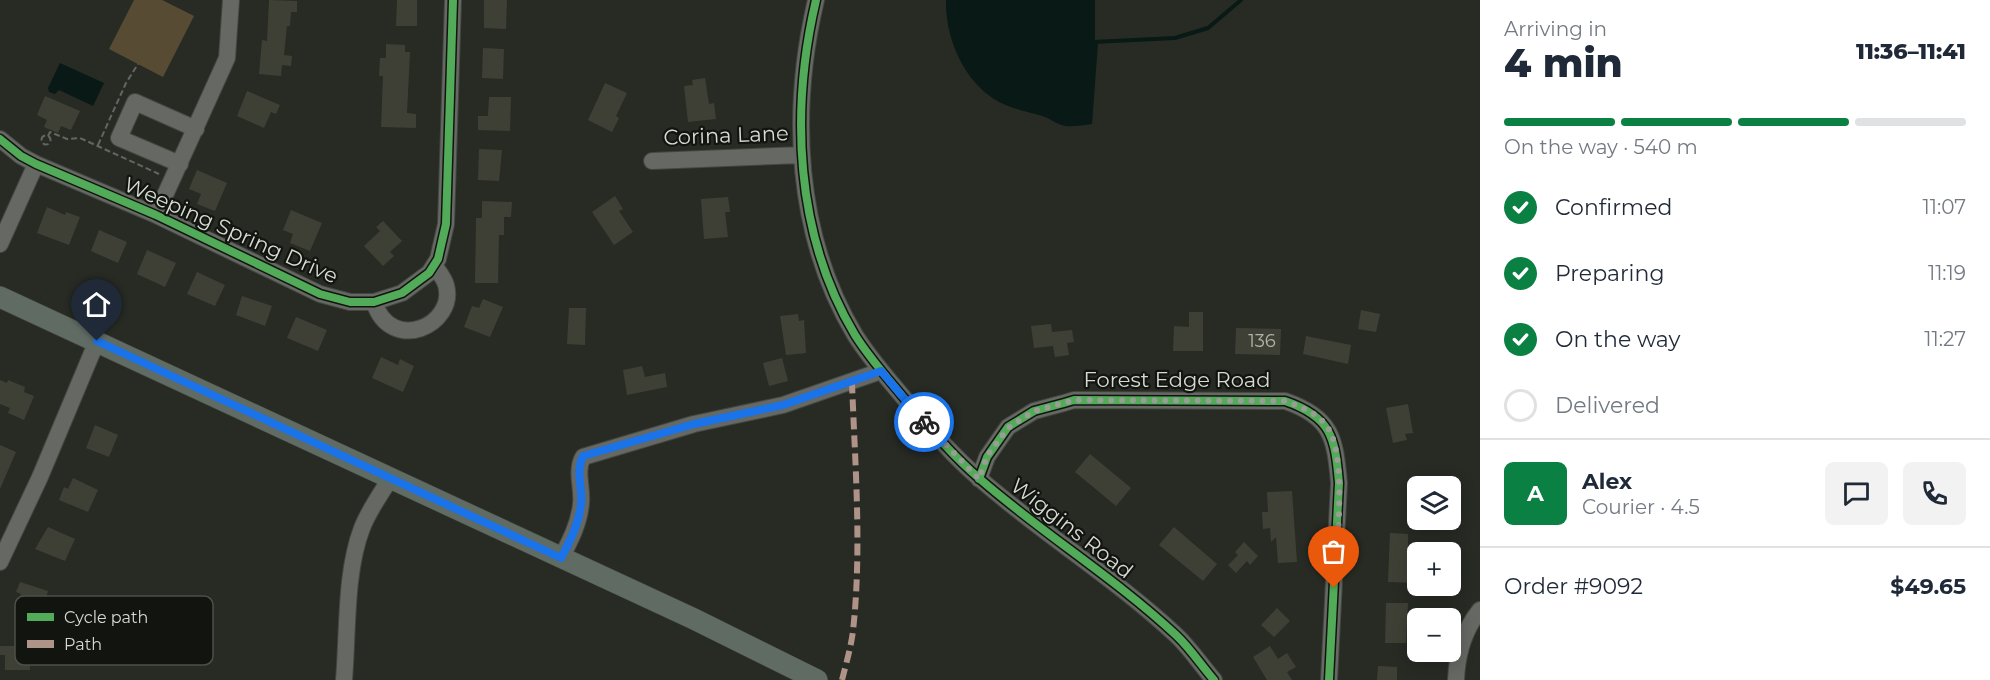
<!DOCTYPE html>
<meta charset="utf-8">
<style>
:root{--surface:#fff;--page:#f2f2f3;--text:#1f2937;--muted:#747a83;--line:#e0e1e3;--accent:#0b8043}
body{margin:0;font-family:Montserrat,sans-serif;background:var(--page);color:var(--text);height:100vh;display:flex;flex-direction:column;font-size:22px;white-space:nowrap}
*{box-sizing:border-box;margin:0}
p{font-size:20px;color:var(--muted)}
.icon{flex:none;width:33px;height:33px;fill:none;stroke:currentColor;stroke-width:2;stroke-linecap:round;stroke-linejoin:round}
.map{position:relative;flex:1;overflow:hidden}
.panel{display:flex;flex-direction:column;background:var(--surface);width:510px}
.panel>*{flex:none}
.fabs{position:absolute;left:1407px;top:476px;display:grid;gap:12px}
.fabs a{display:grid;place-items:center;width:54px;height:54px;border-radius:9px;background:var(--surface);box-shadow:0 3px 15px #0003;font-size:30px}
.pin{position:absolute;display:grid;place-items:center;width:51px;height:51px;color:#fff;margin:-62px -26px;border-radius:50% 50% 50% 0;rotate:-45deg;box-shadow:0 0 6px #0007}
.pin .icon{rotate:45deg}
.courier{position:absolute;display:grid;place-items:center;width:60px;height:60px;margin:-30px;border:4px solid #1a73e8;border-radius:50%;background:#fff;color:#222;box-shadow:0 2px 8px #0007}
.head em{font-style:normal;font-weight:800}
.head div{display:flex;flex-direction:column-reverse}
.head{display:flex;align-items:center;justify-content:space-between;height:102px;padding:0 24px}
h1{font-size:39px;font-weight:800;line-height:45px}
.bar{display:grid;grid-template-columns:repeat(4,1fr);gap:9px 6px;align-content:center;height:72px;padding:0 24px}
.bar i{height:8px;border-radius:4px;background:var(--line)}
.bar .on{background:var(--accent)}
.bar p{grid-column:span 4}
.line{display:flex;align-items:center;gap:15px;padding:0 24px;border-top:2px solid var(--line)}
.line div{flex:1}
.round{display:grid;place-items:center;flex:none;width:63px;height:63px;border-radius:9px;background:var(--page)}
ol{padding:0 24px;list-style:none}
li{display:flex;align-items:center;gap:18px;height:66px}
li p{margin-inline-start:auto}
li .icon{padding:6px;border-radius:50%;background:var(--accent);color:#fff;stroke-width:4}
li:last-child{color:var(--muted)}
li i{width:33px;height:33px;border:3px solid var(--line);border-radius:50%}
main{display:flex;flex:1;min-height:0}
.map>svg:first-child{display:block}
.green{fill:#574b34}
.water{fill:#081916}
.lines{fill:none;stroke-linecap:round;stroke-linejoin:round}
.stream{stroke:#081916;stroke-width:4}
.building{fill:#3f4035}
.minor-casing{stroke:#434741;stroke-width:18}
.major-casing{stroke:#434741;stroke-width:22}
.path{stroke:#626660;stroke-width:2;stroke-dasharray:6 3;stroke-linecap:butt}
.minor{stroke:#656863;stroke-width:16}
.major{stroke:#606b63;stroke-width:21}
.quiet{stroke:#af9288;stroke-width:6;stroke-dasharray:12 6;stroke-linecap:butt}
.cycleway-casing{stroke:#12150f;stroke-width:11}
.cycleway{stroke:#51ab58;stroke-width:8}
.done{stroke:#989d95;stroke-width:6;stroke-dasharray:0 10.8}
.route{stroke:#1a73e8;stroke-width:8}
.labels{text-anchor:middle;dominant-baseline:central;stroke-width:4.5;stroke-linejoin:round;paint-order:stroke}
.number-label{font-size:18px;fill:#b0b4ab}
.street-label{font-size:21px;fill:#d5dad2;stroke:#12150f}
.key{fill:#12150f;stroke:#4c504a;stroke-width:1.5}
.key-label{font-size:16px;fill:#d5dad2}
</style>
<main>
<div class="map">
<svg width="1480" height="680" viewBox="0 0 1480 680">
<rect width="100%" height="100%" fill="#272b24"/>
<path class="green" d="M134,0H162L194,16L163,77L109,49Z"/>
<path class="water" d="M946,0H1095V40L1098,43L1092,124C1084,125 1073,127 1065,126C1056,124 1048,117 1039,115C1029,112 1018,110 1008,106C967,90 945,41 946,0Z
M60,63L104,83L93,106L59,90L55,94L49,92L48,88Z"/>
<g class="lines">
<path class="stream" d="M1093,42L1175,38L1208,28L1241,0"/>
</g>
<path class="building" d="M269,0L297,1V12H291L290,26H287L284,55L292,56L291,66L282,65L281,76L259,74L262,40L267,41Z
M397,0H417V26H396Z
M484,0H507L506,29L484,28Z
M386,44L405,45V52H410L407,113L416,114V128L381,127L383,76H379L380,58H386Z
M483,48L504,49L503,79L482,78Z
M705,78L709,104L714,103L716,119L688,122L684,86L693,85L692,80Z
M605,83L627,93L616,116L619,118L612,132L588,120Z
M247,91L280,105L276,114L271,112L264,128L237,116Z
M45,96L80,111L71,130L61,126L58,133L44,127L47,120L37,115Z
M489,97H511L510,131L478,130V116H488Z
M479,149L502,150L499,181L478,180Z
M197,170L227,183L215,211L197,204L201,194L189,189Z
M615,196L623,209L619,211L633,232L614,245L592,212Z
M728,197L730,212H725L728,237L704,239L701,199Z
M482,201L512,202L511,217H504V235H499L498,283H475L476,218H482Z
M47,207L65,215L66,212L80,217L69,245L37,233Z
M291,210L322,223L310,251L290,243L293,234L283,230Z
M383,221L402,241L390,252L394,256L383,266L364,246L380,231L376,227Z
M99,230L127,242L118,263L91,251Z
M147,250L176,263L165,287L137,274Z
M197,272L225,285L215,306L187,294Z
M242,296L272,306L265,326L236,315Z
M483,299L503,307L490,337L464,327L472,306L479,308Z
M569,308H586L585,345L567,344Z
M1361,310L1380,314L1376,332L1358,329Z
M1189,312H1203V351H1173L1174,326L1189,327Z
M798,314L799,321L804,320L806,353L786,355L780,316Z
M296,317L327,330L318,351L287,338Z
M1051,324L1052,332L1072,330L1074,342L1067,343L1069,355L1055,357L1053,346L1034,348L1031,326Z
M1236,328L1281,329L1280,355L1235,354Z
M1306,336L1351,345L1348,364L1303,354Z
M381,357L398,365L400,359L414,366L403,392L372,378Z
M782,358L788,381L769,386L763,363Z
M642,366L645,377L665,373L667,387L627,395L623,370Z
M0,380L7,383L8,380L25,387L24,392L34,396L24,420L8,413L10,408L0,404Z
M1408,404L1413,433L1405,434L1407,440L1393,443L1386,408Z
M95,425L118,435L109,457L86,448Z
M0,445L16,452L0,489Z
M1090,454L1131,488L1116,506L1075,472Z
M73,478L98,490L88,512L59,500L64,487L68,489Z
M1292,491L1297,562L1278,563L1276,537L1271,542L1270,528L1263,529L1262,512H1268L1267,492Z
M48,527L75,539L65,561L35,549Z
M1174,527L1217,564L1203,581L1159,545Z
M1390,533L1408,534V555L1417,556L1415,583L1388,582Z
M1244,542L1258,556L1250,565L1247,561L1236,573L1228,565L1238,555L1235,552Z
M20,582L48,591L41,614L16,607L21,594L16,592Z
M1386,603H1408L1406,643H1385Z
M1277,608L1290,621L1274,637L1261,625Z
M0,646H30V670H5V655H0Z
M1270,646L1278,659L1287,653L1296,667L1287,672L1292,680H1267L1253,657Z
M1378,666L1397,667V680H1377Z"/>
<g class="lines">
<g class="minor-casing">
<path id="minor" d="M816,0C790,111 795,235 855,335C870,359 890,381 908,403C930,429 954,457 980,479C1043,534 1115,578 1176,635C1190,648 1201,665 1214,680
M0,139L21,156L36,164L156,215L320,294L350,302H374L402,293L429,273L438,259L446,224L453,0
M652,161L802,155
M180,164L119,138L135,102L196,129
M156,215L227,58L231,0
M0,244L36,164
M374,302C391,355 457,325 446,285C444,278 438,271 434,265
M979,479L987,457L1008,427L1034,411L1064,403L1074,400L1285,401C1332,417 1335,438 1339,483L1329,680
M561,558C570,541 579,524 581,504C583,488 575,472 583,457L694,424L783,405L881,371
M0,562L40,477L97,341
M344,680C348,632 345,572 362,528C369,510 380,495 390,479
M1456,680C1457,654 1463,631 1480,610"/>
</g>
<g class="major-casing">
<path id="major" d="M0,297L694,619L817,680"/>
</g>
<path class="path" d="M41.5 140a4.5 4.5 0 1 1 9 0a4.5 4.5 0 1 1-9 0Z
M48,136L50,132L67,139L80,138L159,174
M98,145L126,83L138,64"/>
<use href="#minor" class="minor"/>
<use href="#major" class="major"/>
<path class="quiet" d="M842,680C846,664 851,647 853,631C862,549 855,465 852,383"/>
<g class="cycleway-casing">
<path id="cycleway" d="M816,0C790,111 795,235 855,335C870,359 890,381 908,403C930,429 954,457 980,479C1043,534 1115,578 1176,635C1190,648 1201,665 1214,680
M0,139L21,156L36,164L156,215L320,294L350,302H374L402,293L429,273L438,259L446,224L453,0
M979,479L987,457L1008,427L1034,411L1064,403L1074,400L1285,401C1332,417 1335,438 1339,483L1329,680"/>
</g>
<use href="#cycleway" class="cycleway"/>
</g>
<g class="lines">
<path class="done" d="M924,422L979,479L987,456L1008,428L1034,411L1064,403L1074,400L1285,401C1299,406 1315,412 1325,424C1349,450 1336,552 1334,588"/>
<path class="route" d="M97,341L561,558C570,541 579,524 581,504C583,488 575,472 583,456L694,424L783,405L881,371L924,422"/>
</g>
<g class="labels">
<g class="number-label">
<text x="1262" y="341">136</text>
</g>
<g class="street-label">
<text transform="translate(726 135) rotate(-2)">Corina Lane</text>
<text transform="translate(231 230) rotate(24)">Weeping Spring Drive</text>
<text x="1177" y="379">Forest Edge Road</text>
<text transform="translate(1072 528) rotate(38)">Wiggins Road</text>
</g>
</g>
<rect x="15" y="596" width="198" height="69" rx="9" class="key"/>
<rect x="27" y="613" width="27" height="8" fill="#51ab58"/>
<rect x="27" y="640" width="27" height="8" fill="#af9288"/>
<g class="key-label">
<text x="64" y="623">Cycle path</text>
<text x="64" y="650">Path</text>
</g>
</svg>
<div class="fabs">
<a><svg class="icon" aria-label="layers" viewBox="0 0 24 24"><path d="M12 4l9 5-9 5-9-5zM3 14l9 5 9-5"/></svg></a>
<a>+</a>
<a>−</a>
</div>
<div class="pin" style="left:1334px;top:588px;background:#ea580c"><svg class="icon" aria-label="bag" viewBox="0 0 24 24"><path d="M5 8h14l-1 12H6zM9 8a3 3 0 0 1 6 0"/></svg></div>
<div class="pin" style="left:97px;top:341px;background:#1f2937"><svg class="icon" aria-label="home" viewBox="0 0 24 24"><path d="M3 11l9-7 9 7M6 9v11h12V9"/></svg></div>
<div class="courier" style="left:924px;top:422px"><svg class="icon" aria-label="bike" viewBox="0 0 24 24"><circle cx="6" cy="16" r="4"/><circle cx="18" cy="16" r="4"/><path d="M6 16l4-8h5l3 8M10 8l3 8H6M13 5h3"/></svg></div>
</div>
<section class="panel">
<div class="head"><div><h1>4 min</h1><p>Arriving in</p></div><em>11:36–11:41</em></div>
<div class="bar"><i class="on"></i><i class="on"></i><i class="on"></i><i></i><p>On the way · 540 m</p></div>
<ol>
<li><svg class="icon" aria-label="check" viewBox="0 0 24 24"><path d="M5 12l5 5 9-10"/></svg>Confirmed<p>11:07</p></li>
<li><svg class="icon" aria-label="check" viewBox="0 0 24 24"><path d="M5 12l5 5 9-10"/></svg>Preparing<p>11:19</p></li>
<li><svg class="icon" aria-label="check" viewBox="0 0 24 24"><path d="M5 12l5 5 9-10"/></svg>On the way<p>11:27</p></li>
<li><i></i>Delivered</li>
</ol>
<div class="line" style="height:108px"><b class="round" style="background:var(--accent);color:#fff">A</b><div><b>Alex</b><p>Courier · 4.5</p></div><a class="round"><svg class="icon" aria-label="chat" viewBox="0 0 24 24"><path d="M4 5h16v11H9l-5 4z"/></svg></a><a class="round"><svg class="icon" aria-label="phone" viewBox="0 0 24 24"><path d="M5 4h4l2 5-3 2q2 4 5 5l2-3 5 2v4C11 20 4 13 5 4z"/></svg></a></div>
<div class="line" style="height:78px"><div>Order #9092</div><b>$49.65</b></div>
</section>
</main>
